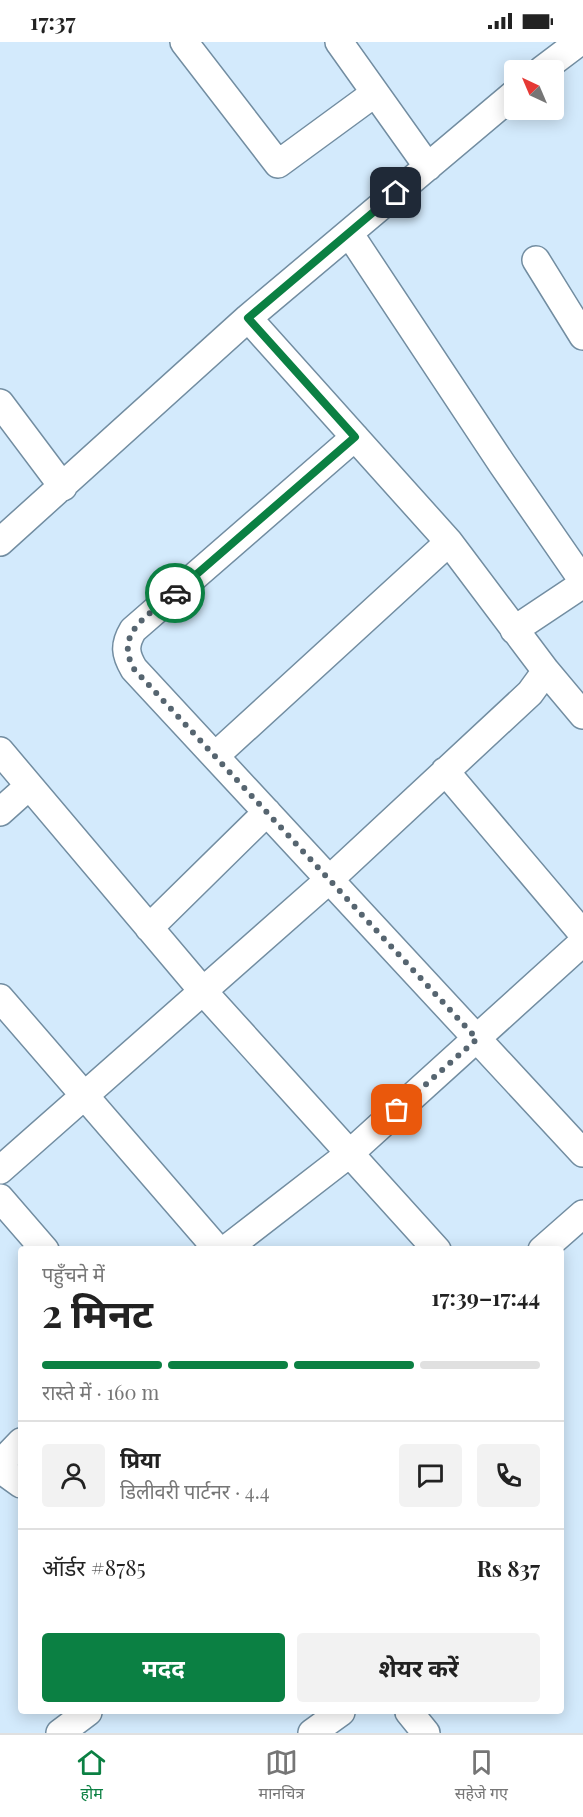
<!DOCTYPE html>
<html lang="hi">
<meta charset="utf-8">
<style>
:root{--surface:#fff;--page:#f2f2f2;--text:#222;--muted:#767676;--line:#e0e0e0;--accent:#0b8043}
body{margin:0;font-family:"Playfair Display","Noto Sans Devanagari",serif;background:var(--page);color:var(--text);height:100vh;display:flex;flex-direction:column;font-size:22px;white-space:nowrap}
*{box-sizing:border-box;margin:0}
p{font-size:20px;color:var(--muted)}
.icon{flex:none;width:33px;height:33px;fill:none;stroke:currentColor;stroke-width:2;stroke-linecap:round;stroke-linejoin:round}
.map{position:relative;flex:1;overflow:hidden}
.panel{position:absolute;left:18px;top:1204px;width:546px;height:468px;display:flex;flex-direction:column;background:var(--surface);border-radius:6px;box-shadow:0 3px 15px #0003}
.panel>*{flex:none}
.needle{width:39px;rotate:316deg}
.buttons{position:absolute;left:504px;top:18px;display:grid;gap:12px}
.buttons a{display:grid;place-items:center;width:60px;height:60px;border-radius:6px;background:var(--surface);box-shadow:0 3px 15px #0003;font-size:30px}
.pin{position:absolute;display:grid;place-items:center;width:51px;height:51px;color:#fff;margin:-26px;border-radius:12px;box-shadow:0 3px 9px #0006}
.courier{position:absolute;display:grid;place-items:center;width:60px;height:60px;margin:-30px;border:4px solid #0b8043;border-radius:50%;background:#fff;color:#222;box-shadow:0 2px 8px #0007}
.overview em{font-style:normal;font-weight:700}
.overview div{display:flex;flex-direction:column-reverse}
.overview{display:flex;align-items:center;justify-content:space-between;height:102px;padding:0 24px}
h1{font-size:39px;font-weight:700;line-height:45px}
.bar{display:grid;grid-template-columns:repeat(4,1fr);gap:9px 6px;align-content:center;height:72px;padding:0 24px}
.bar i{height:8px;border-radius:4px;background:var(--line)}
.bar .active{background:var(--accent)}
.bar p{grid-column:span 4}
.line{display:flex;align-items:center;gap:15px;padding:0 24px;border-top:2px solid var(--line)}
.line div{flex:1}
.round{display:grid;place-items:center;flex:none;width:63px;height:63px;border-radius:6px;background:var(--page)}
.button{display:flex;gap:12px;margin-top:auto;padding:12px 24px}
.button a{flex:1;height:69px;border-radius:6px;background:var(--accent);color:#fff;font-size:24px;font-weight:700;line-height:69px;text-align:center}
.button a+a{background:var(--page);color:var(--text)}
.status{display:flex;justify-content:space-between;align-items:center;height:42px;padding:0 30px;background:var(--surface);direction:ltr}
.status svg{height:16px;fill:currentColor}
.tabs{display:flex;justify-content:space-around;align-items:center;height:84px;border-top:2px solid var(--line);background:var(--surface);font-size:16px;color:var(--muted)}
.tabs a{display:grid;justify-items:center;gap:3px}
.tabs .active{color:var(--accent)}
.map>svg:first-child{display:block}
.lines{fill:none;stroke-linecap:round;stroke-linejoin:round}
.street-casing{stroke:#728da1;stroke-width:30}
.street{stroke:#fff;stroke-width:27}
.done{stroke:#566570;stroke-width:6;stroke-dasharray:0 10.8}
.route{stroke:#0b8043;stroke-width:8}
</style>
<div class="status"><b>17:37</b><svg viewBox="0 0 49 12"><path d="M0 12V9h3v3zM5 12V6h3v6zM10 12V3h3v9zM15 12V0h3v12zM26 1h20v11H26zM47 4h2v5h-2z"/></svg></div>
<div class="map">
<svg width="583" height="1691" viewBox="0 0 583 1691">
<rect width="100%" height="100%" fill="#d3eafc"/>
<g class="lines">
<g class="street-casing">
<path id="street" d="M184,0L278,122L375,51
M339,0L428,125
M542,28L579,0
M349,191L502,422L583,539
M536,218L583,294
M0,361L63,445
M355,395L133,588C124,603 125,612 134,627L583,1111
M0,500L248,276L514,52
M514,588L583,542
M546,629L583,673
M0,709L202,948L437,1208
M215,714L449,500
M445,729L583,892
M0,770L29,744
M149,886L267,770
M0,956L218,1208
M0,1128L330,837L530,651L546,629L449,500L248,276
M0,1156L45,1208
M225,1208L349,1112L583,900
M542,1208L583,1172
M0,1422L21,1400
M0,1427L21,1442
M409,1670L426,1691
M60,1691L88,1670
M312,1691L341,1670"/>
</g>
<use href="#street" class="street"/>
</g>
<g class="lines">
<path class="done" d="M175,551C150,573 113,590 134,627L477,997L397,1068"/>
<path class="route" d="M175,551L355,395L248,276L396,151"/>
</g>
</svg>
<div class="buttons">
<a><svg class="needle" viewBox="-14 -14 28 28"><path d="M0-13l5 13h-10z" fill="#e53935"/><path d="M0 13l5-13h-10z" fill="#767676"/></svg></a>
</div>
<div class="pin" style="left:397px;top:1068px;background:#ea580c"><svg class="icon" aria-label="bag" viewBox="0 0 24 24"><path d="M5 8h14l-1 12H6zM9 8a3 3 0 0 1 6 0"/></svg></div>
<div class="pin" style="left:396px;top:151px;background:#1f2937"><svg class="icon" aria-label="home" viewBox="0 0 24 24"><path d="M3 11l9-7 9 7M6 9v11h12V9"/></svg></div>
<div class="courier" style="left:175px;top:551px"><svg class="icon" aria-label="car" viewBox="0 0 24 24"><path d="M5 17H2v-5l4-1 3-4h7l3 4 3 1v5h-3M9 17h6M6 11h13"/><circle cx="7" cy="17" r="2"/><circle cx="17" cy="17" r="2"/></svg></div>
<section class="panel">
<div class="overview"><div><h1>2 मिनट</h1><p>पहुँचने में</p></div><em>17:39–17:44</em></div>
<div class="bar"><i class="active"></i><i class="active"></i><i class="active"></i><i></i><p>रास्ते में · 160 m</p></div>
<div class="line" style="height:108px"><a class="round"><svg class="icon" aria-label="person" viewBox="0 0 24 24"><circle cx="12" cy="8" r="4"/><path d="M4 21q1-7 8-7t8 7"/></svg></a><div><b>प्रिया</b><p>डिलीवरी पार्टनर · 4.4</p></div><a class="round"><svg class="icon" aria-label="chat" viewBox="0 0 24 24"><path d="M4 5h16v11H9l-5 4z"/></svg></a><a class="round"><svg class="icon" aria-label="phone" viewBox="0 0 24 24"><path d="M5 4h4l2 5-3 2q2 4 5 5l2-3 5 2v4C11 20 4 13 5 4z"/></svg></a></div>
<div class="line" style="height:78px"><div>ऑर्डर #8785</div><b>Rs 837</b></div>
<div class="button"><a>मदद</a><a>शेयर करें</a></div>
</section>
</div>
<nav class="tabs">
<a class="active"><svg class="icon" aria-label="home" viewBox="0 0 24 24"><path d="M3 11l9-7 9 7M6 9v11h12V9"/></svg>होम</a>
<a><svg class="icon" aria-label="map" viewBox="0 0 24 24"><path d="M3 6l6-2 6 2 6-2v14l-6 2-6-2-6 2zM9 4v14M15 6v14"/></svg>मानचित्र</a>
<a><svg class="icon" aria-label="saved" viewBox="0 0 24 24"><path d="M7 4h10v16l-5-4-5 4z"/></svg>सहेजे गए</a>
</nav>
